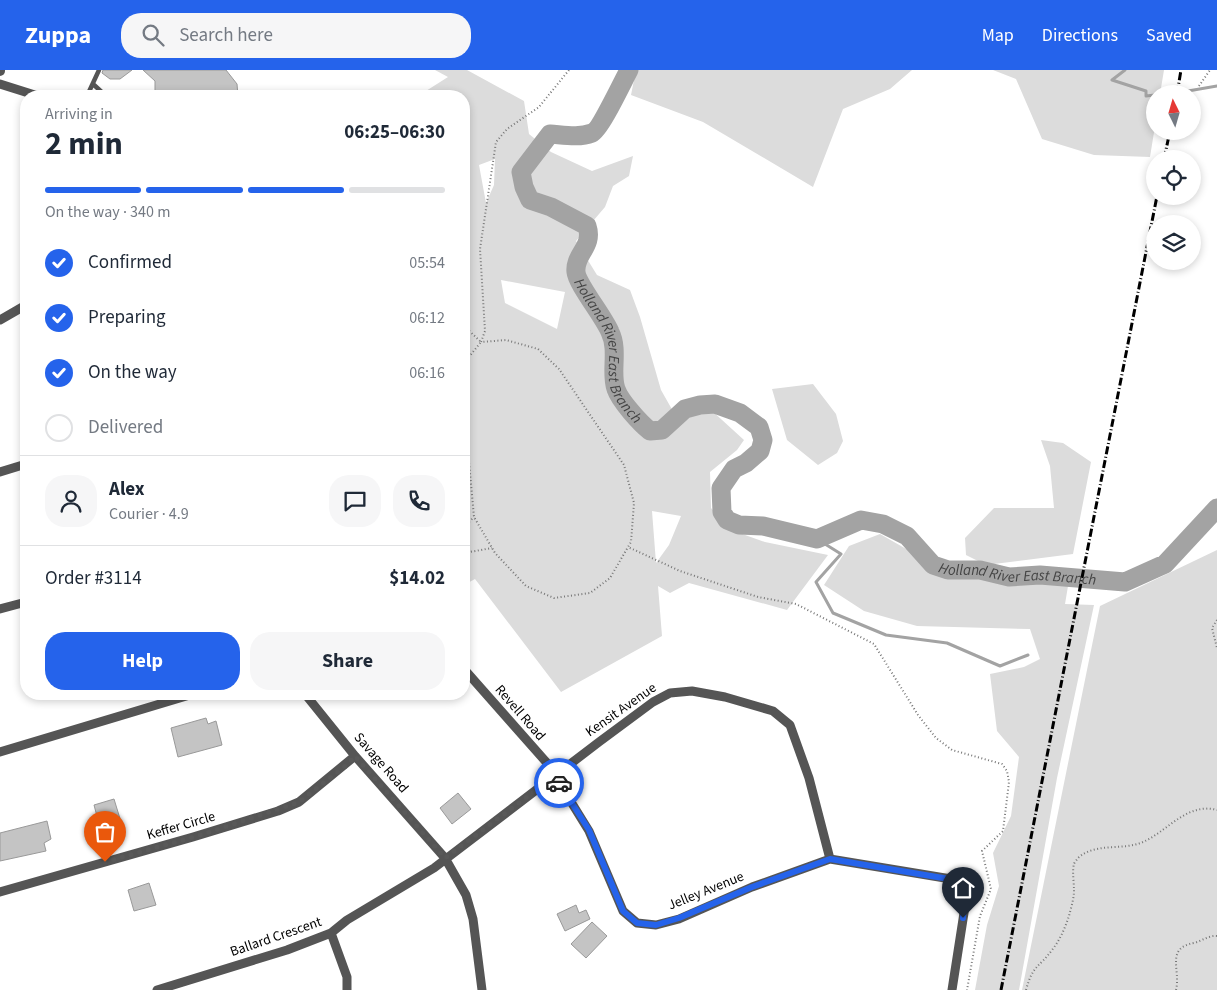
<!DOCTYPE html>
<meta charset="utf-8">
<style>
:root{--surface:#fff;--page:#f6f6f7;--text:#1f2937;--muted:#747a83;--line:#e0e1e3;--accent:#2563eb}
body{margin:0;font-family:"Source Sans 3",sans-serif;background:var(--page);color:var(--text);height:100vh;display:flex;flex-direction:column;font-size:19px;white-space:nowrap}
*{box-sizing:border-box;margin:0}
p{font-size:16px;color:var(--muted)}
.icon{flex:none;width:28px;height:28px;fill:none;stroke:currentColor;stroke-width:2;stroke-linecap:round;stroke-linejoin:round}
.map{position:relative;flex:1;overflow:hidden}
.drawer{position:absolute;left:20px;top:20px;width:450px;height:610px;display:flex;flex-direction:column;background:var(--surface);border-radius:20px;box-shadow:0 2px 8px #0003}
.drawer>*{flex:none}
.needle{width:32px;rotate:355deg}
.tools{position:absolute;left:1146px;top:15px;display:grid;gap:10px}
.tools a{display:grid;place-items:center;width:55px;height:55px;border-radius:50%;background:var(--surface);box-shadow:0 2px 8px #0003;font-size:25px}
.pin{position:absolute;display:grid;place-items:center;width:42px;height:42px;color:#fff;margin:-51px -21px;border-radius:50% 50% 50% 0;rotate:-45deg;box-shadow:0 0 5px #0007}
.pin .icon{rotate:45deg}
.courier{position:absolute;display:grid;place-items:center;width:50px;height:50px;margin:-25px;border:4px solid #2563eb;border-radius:50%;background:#fff;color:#222;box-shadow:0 1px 6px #0007}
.summary em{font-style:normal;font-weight:700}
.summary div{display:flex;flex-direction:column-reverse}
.summary{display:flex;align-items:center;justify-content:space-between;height:85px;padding:0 25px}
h1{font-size:32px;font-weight:700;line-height:38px}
.bar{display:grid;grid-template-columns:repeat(4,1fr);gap:8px 5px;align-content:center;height:60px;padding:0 25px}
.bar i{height:6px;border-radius:4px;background:var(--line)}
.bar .selected{background:var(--accent)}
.bar p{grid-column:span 4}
.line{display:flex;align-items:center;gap:12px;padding:0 25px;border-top:1px solid var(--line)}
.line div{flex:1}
.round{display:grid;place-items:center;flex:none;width:52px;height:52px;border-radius:20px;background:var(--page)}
ol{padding:0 25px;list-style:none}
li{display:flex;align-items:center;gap:15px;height:55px}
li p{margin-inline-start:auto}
li .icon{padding:5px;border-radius:50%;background:var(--accent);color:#fff;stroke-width:4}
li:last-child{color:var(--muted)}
li i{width:28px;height:28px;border:2px solid var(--line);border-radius:50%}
.action{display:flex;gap:10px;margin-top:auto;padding:10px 25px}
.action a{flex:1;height:58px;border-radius:20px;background:var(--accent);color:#fff;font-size:20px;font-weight:700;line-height:58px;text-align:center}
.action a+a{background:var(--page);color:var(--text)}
header{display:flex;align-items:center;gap:30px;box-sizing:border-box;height:70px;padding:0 25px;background:var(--accent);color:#fff}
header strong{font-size:24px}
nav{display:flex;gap:28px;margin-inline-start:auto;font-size:18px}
.search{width:350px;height:45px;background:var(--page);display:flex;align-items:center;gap:12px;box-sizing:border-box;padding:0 18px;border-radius:20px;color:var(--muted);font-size:19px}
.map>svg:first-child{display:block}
.green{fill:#dcdcdc;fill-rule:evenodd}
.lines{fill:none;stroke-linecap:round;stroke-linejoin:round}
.stream{stroke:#a3a3a3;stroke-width:3}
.river{stroke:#a3a3a3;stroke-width:19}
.building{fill:#c4c4c4;stroke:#999}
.path{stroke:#777;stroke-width:2;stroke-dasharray:1 2.5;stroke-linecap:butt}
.service{stroke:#555;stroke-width:4.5}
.minor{stroke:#555;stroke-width:9}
.tertiary{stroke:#555;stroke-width:10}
.rail{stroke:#000;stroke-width:3;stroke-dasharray:8 2.5 1 2.5;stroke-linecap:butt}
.done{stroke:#595959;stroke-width:5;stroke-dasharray:0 9}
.route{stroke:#2563eb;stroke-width:6}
.labels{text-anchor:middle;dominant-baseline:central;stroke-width:5;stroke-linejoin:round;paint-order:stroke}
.street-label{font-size:14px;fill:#000;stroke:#fff}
.water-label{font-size:15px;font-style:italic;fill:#444;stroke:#fff}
</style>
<header>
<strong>Zuppa</strong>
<div class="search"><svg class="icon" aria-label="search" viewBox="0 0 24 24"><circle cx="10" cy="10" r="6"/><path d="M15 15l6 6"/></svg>Search here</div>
<nav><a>Map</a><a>Directions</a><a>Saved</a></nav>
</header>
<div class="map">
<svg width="1217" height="920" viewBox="0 0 1217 920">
<rect width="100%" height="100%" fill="#fff"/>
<path class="green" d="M435,0H467L524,31L529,64L551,82L592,101L633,86L629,106L613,116L605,137L576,171L597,205L630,220L640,247L661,320L678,350L710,339L744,370L737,380L710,402L711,438L731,460L765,472L828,485L787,540L689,513L670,523L658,516L662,566L561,622L475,509L464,515V26H418L448,7ZM495,89L494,115L486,133L479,95ZM501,210L565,222L557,259L505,233ZM652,441L681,446L669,475L656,493Z
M636,0H912L890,19L843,39L813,117L703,52L631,25Z
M993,0H1164L1160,24H1155V56L1150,87L1094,85L1042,69L1016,9Z
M813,314L836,344L843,371L837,383L818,395L787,370L772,319Z
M1041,370L1063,373L1091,392L1073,484L986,495L966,485L965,468L994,438H1054L1050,396Z
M880,464L929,492L953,503L1056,512L1068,516L1065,534L1094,535L1057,708L1019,920H975L987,855L999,816L993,783L1011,746L1019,687L997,661L990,604L1024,597L1040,589L1030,559L917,556L864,541L824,515L849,476Z
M1217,480V920H1022L1100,536Z"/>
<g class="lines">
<path class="stream" d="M1125,0L1112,10L1146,21V26L1155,25
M1188,21L1217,16
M1164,24L1167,23
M817,469L841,484L816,512L833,543L886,565L947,573L1000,596L1028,585"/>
<path class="river" id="s1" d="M629,0C623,11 600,60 592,63C579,68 564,65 550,64L521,102L524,117L530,130L551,137L587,156C594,177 574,184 576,202C577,214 604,247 610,262C619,280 610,303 616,319C620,331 640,353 650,361L662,360L685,339L700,335L715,334L740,343L759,357L763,370L760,381L746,393L734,399L721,418L722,442L727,450L739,455L763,456L817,469L861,450L883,454L907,466L933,495L948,500H980L1009,507L1040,505L1125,512L1165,494L1217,438"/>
</g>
<path class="building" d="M103,0H132L120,9H110L102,3Z
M143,0H226L237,14L238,26H155V11Z
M206,648L208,654L216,651L222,675L178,687L171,658Z
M458,723L471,739L452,754L440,738Z
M114,729L121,752L113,754L115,761L102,765L94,735Z
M47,751L51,769L44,773L46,781L0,791V763Z
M149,813L156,835L134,841L128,820Z
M576,835L579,843L586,840L590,849L565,861L557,844Z
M592,852L607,866L586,888L571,874Z"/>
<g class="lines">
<path class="path" d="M569,0L539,37L507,59L496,72L480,179L485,261L481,272L506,270L538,279L559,299L624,395L634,433L631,472L628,477L680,501L758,527L796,534L874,574L918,645L936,668L952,680L1002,694L1007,701L1009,712L1003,761L982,781L991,819L980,846L967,920
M1199,16L1210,0
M464,256L481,272L464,293
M464,337L474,447L495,483L526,516L554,528L590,523L610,508L628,477
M464,457L474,447
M464,483L492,478
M1217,550L1212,558L1217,578
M1026,920C1033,894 1039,898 1052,880C1060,870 1065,858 1069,846C1071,838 1074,829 1074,820C1074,812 1072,801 1074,794C1074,793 1078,788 1078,788C1095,772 1123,781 1143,772C1168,761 1187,732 1217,740
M1176,920C1181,900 1165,878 1194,873C1202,871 1209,865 1217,866"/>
<path class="service" d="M93,14L106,26
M87,26L99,0"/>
<path class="minor" d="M0,14L38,26
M0,250L26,235
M0,402L26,394
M0,539L26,532
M464,599L547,693L589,761L623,841L637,853L656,855L679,849L752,817L830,789L945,808L955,810L965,819L966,830L952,920
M305,624L355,686L445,788L466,825L473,849L482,920
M0,682L193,624
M0,822L193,767L278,741L299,732L355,686
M331,863L347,907V920
M157,920L287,880L331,863L347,850L434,798L599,672L653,632L670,623L692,621L725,627L773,641L790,655L809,708L830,789"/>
<path class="tertiary" d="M0,1V0"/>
<path class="rail" d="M1177,24L1181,0
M1164,89L1170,61
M1001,920L1157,126"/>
</g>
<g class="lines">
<path class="done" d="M105,792L204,764L299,732L348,694L355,686L445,788L555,706L559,713"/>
<path class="route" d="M559,713L589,760L623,841L637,853L656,855L679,848L752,817L830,789L955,810L965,819L963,848"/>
</g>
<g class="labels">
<g class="street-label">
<text transform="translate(621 640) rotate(-35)">Kensit Avenue</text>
<text transform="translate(520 643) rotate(49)">Revell Road</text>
<text transform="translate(381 693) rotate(49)">Savage Road</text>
<text transform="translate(181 756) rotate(-16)">Keffer Circle</text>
<text transform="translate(706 821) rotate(-22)">Jelley Avenue</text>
<text transform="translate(276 867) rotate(-19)">Ballard Crescent</text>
</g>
<g class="water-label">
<text stroke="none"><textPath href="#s1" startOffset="392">Holland River East Branch</textPath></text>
<text stroke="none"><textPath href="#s1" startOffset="1038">Holland River East Branch</textPath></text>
</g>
</g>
</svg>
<div class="tools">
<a><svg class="needle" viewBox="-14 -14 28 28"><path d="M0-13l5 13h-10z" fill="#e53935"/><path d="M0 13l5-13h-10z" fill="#747a83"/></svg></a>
<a><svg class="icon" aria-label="locate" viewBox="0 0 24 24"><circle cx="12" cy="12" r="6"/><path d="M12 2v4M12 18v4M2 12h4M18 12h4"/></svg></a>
<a><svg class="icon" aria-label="layers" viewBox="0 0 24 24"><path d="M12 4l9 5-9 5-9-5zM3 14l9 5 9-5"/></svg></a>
</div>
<div class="pin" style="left:105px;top:792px;background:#ea580c"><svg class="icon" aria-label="bag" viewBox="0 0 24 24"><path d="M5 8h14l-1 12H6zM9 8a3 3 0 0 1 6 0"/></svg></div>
<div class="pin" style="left:963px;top:848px;background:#1f2937"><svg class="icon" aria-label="home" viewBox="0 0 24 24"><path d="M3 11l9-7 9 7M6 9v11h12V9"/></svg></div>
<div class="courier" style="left:559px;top:713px"><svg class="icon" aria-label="car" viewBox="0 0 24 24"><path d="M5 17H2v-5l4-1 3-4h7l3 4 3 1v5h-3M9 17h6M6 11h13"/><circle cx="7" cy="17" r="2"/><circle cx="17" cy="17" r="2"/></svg></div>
<section class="drawer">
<div class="summary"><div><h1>2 min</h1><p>Arriving in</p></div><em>06:25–06:30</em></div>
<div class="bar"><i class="selected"></i><i class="selected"></i><i class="selected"></i><i></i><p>On the way · 340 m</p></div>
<ol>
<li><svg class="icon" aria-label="check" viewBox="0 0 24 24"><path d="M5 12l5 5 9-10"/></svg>Confirmed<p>05:54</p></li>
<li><svg class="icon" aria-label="check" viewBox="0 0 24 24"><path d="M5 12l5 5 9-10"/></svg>Preparing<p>06:12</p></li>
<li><svg class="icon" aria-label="check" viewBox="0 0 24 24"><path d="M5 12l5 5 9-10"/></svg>On the way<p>06:16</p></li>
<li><i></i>Delivered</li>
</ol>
<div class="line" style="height:90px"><a class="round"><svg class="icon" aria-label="person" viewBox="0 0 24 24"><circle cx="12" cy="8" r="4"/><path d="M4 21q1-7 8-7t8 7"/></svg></a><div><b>Alex</b><p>Courier · 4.9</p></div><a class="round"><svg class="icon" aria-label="chat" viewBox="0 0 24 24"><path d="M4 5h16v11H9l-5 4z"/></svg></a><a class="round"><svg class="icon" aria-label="phone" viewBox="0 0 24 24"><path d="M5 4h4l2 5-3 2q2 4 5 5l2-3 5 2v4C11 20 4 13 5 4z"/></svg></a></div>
<div class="line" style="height:65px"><div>Order #3114</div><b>$14.02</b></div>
<div class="action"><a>Help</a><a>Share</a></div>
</section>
</div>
